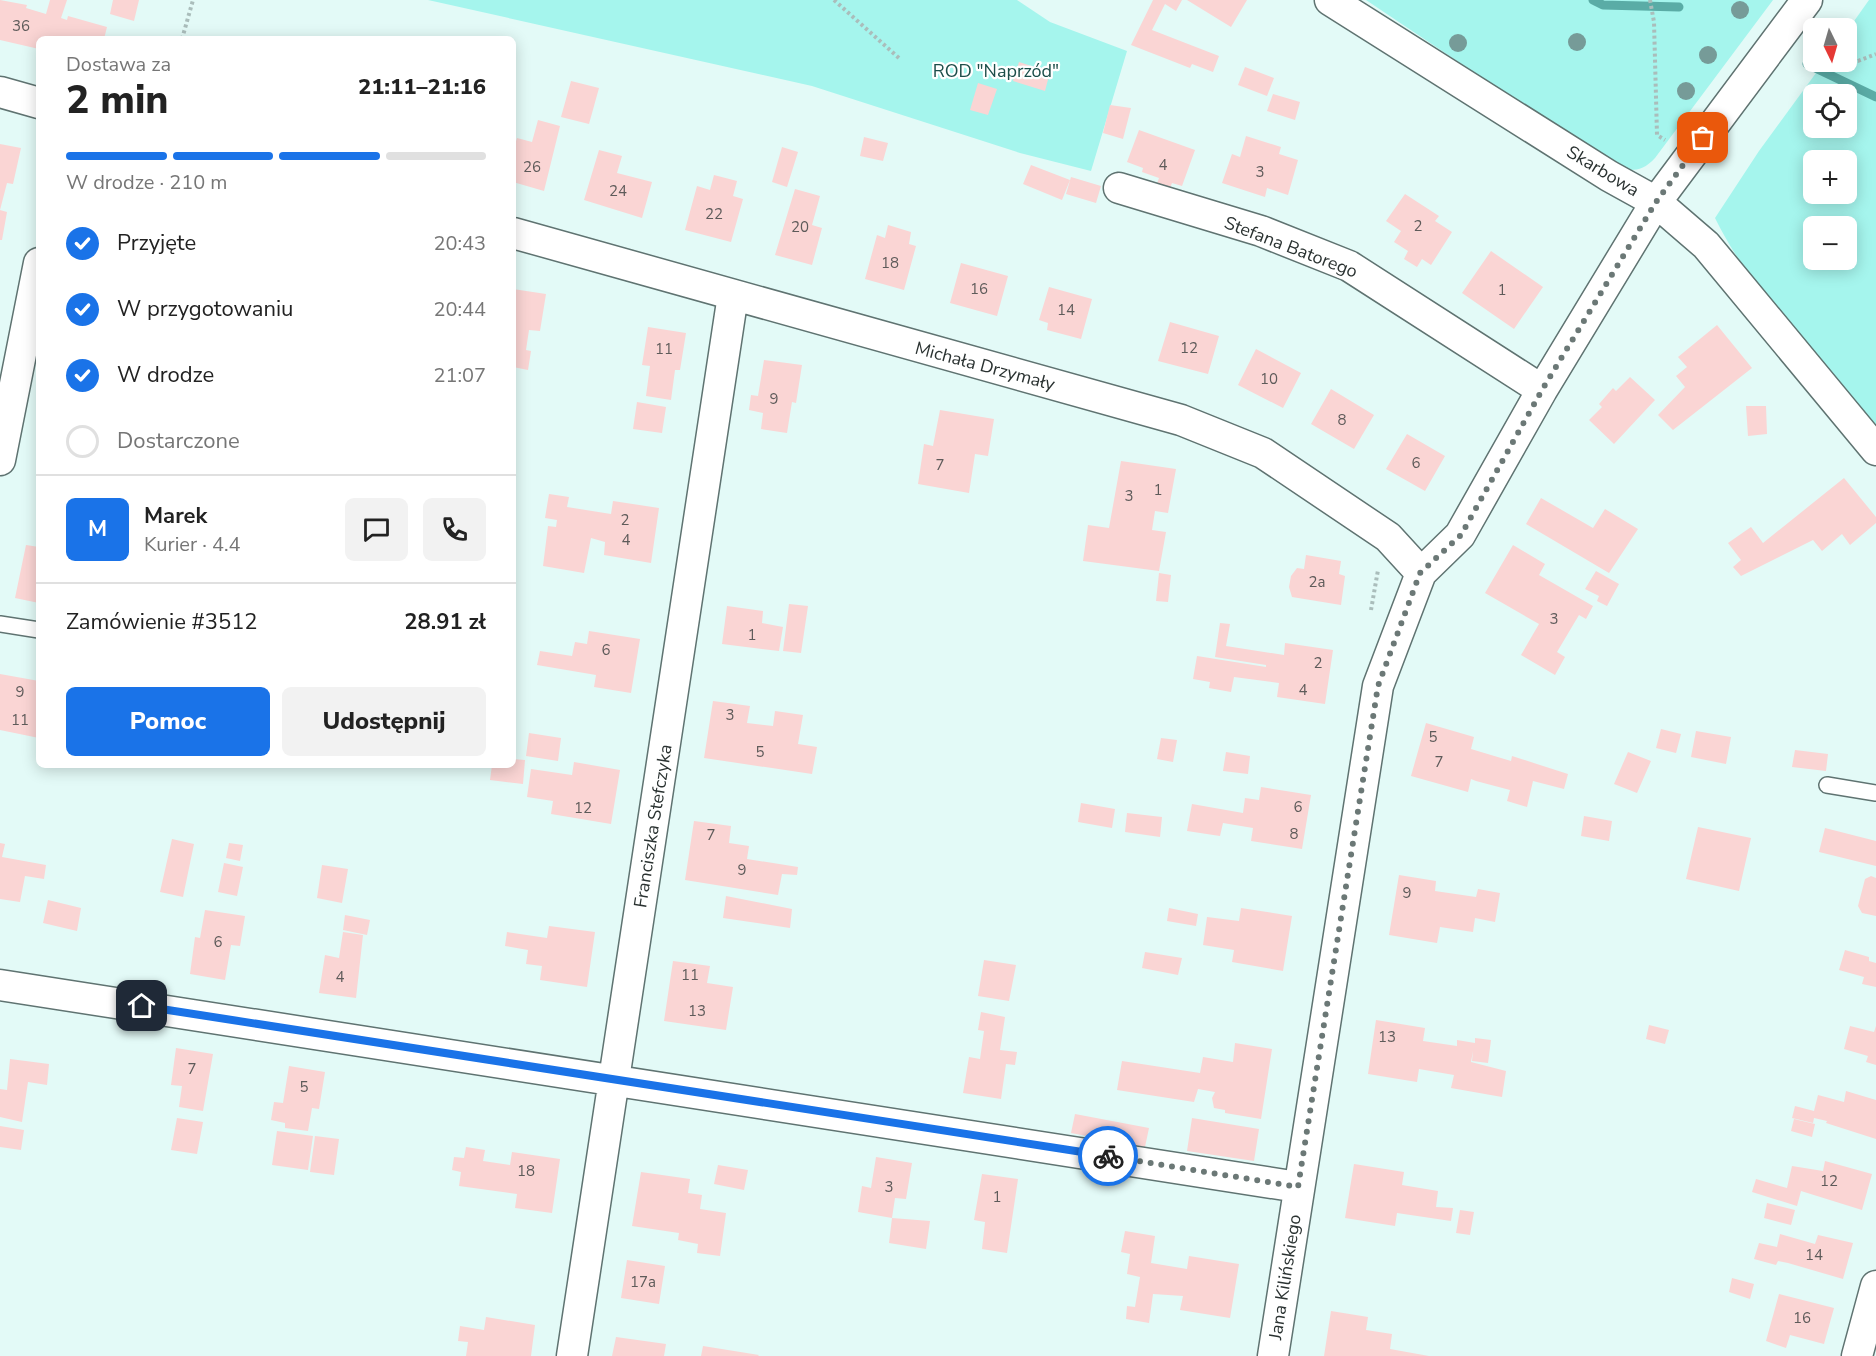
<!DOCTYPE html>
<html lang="pl">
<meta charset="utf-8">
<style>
:root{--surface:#fff;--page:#f2f2f2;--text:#222;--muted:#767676;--line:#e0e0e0;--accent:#1a73e8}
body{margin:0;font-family:"Nunito Sans",sans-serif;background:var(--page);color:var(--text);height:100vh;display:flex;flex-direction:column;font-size:22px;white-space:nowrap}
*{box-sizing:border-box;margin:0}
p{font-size:20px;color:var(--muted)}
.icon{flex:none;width:33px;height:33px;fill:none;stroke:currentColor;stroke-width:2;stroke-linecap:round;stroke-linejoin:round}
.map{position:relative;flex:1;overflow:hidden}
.panel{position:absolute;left:36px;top:36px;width:480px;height:732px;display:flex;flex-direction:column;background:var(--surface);border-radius:9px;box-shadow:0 3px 15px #0003}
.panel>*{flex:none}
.needle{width:39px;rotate:175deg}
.controls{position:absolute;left:1803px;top:18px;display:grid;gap:12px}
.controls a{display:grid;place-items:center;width:54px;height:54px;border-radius:9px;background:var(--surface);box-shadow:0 3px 15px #0003;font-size:30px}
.pin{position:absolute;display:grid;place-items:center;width:51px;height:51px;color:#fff;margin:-26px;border-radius:12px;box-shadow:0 3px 9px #0006}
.courier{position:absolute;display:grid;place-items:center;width:60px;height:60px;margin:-30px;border:4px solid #1a73e8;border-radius:50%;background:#fff;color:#222;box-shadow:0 2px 8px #0007}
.overview em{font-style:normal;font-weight:800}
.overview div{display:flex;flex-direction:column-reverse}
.overview{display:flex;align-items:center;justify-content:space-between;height:102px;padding:0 30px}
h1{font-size:39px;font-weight:800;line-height:45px}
.bar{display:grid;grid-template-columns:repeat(4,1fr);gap:9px 6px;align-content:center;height:72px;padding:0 30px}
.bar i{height:8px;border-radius:4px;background:var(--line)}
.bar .selected{background:var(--accent)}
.bar p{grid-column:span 4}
.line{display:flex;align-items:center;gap:15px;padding:0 30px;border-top:2px solid var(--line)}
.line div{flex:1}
.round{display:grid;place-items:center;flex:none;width:63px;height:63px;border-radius:9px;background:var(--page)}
ol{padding:0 30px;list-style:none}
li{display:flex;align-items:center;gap:18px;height:66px}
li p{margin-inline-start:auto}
li .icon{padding:6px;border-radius:50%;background:var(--accent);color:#fff;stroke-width:4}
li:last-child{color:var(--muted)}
li i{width:33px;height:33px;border:3px solid var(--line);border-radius:50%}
.primary-button{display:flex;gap:12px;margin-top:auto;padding:12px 30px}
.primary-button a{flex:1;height:69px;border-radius:9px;background:var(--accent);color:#fff;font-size:24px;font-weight:800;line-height:69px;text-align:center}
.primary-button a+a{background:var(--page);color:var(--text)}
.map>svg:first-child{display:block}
.green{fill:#a5f5ed;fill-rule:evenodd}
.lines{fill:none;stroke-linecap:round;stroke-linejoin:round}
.stream{stroke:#5aaca6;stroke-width:9}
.building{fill:#fad5d4}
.lane-casing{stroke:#5f7371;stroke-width:18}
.street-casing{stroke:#5f7371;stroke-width:33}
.path{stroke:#aabdbb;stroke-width:4;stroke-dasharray:3 3;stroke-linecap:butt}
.lane{stroke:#fff;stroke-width:15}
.street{stroke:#fff;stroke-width:30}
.tree{fill:#769b98}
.done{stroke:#6b7876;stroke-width:6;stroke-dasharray:0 10.8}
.route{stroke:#1a73e8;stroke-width:8}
.labels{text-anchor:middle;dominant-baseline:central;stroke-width:4.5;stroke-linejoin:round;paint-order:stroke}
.number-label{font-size:15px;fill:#5e5b5a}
.park-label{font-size:18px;fill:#1c4e4a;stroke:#fff}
.street-label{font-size:18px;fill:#2a3231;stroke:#fff}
</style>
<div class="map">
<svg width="1876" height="1356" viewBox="0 0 1876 1356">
<rect width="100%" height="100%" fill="#e3faf7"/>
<path class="green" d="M428,0H1017L1050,22L1127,51L1091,171L1020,153L812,86Z
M1366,0H1773L1655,158C1643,171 1634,171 1618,169Z
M1869,0H1876V427C1823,357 1754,298 1715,218L1759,151L1824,62H1846L1847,31ZM1814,94H1846V128H1814ZM1814,160H1846V194H1814ZM1814,226H1846V260H1814Z"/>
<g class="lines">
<path class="stream" d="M1593,0L1603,5L1679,7
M1807,64L1876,97"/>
</g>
<path class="building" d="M0,0L27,5L26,8L46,14L50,0H67L61,18L67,20L68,16L107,27L104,39H39V49L0,40Z
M113,0H139L134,21L110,14Z
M1153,0H1182L1176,11L1165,4L1152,30L1219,56L1213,72L1192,64L1190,68L1131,45Z
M1187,0H1247L1231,27Z
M1019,62L1050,72L1045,91L1013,81Z
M1245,67L1274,78L1267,96L1238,85Z
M571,81L599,88L589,124L561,117Z
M978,83L997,89L988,115L970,110Z
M1273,94L1300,102L1295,120L1267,111Z
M1110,105L1131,108L1123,139L1103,133Z
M538,120L560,126L544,191L513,182V151L517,138L532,142Z
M1139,130L1195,150L1182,186L1172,183L1168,193L1155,189L1159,178L1142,172L1143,168L1127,162Z
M1246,136L1281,147L1279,154L1298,160L1288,195L1267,188L1265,197L1222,183L1232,154L1240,157Z
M864,137L888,143L883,161L860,156Z
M0,144L21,148L13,184L7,183L0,210L7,212L2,240H0Z
M782,147L798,152L787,187L772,182Z
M599,150L622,156L617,173L652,182L642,218L584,200Z
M1031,165L1070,180L1062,200L1023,184Z
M714,175L737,181L733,196L743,199L731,242L685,230L697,186L710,190Z
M1071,177L1101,186L1096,203L1066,194Z
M795,189L820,196L812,225L822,228L812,265L775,255Z
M1405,194L1439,216L1435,221L1452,232L1431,265L1422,259L1417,267L1404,259L1408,251L1394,242L1401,231L1386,221Z
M888,225L911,232L909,244L916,246L904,290L865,279L877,235L885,238Z
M1491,251L1543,287L1514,329L1462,293Z
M961,263L1008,276L997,316L950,303Z
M1049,287L1092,299L1081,339L1047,330L1048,323L1039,320Z
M513,289L546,294L540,331L529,330L526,350L531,351L528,370L513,367Z
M1170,322L1219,336L1208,374L1158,361Z
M1717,325L1752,368L1673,430L1658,415L1685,387L1676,376L1687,367L1678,357Z
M648,327L686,333L680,370H675L671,400L646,396L650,366L642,365Z
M1256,349L1301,373L1283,408L1238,385Z
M764,360L802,365L796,403L792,402L787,433L761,429L763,413L749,410L751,395L758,396Z
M1630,377L1655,400L1614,444L1589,420L1602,407L1599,404L1613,388L1616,391Z
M1331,389L1374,415L1354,449L1311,424Z
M637,402L666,407L662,433L633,429Z
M1746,406H1766L1767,434L1748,436Z
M940,410L994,419L988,456L975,454L969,493L918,484L924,444L933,446Z
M1407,434L1445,456L1425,491L1386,469Z
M1121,461L1176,469L1168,513L1155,511L1152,530L1166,532L1159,571L1083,561L1088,525L1109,528Z
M1844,478L1876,517V523L1850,545L1842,534L1822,551L1813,540L1741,576L1733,567L1741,560L1728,543L1751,527L1763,543Z
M549,494L569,497L567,507L611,514L613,501L659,508L651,563L604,555L605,542L591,538L584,573L543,566L548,526L556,527L557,520L545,518Z
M1541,498L1593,528L1605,509L1638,529L1609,573L1526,524Z
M26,545L39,547V603L15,598Z
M1513,545L1545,564L1539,575L1593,606L1586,619L1579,615L1557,652L1565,657L1555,675L1521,655L1539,624L1485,593Z
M1306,555L1341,561L1339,574L1345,576L1341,605L1292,597L1289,587L1291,576L1297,568L1304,569Z
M1596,571L1619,584L1607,606L1597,601L1599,596L1585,589Z
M1159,573L1171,575L1168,602L1156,601Z
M789,604L808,606L801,653L783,651Z
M727,606L763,611L762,623L783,627L779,651L722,644Z
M1220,623L1230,624L1226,646L1284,655L1285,643L1333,650L1325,704L1277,697L1279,683L1234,677L1231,692L1209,688L1210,682L1193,679L1197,656L1266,667V665L1215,657Z
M589,631L640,639L631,693L594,687L596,675L537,665L540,651L572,656L575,642L587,644Z
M0,674L39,681V738L0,730Z
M713,701L750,706L747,723L773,726L775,711L803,715L798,744L817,747L812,774L704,758Z
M1426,723L1474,737L1471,749L1511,761L1512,756L1568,774L1564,789L1533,781L1527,807L1507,801L1510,790L1476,781L1471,779L1468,792L1411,776Z
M1661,729L1681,734L1676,753L1656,748Z
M1696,731L1731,737L1726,764L1691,757Z
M529,733L561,738L558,761L526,756Z
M1161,738L1177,740L1173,762L1157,759Z
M1795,750L1828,754L1826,771L1792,767Z
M1226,752L1250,756L1248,774L1223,771Z
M1628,752L1651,761L1637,793L1614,784Z
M513,759L525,760L523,784L490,780L492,765H513Z
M574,762L620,770L611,824L551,814L553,801L527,797L531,769L572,775Z
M1261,787L1311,795L1302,849L1251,841L1253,828L1223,823L1220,836L1187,831L1192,804L1243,813L1245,798L1259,800Z
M1081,803L1115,809L1112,828L1078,822Z
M1127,813L1162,817L1160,837L1125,832Z
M1584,816L1612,821L1609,841L1581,836Z
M694,821L731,826L729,843L749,846L747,859L798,867L797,875L782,874L778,895L685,880Z
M1698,827L1751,838L1739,891L1686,879Z
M1825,828L1876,841V866L1819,852Z
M172,839L194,844L183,897L160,892Z
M0,843L5,844L2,857L46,865L44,879L25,876L20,902L0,899Z
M229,843L243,845L240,861L226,858Z
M224,863L243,867L237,896L218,892Z
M322,865L348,869L342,903L317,898Z
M1399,875L1436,881L1435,891L1476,897L1478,889L1500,893L1495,922L1475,918L1473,932L1440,927L1437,943L1389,935Z
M1871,876L1876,878V916L1862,913L1858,906L1865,879Z
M726,896L792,909L790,928L723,918Z
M48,900L81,908L77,931L43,923Z
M1169,908L1198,914L1196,926L1167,921Z
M1241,908L1292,916L1283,971L1232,962L1234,950L1203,945L1207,917L1239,921Z
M205,910L245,916L240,946L231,945L225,980L190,974L195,937L200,938Z
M345,915L370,920L367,935L343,930Z
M549,926L595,932L587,987L540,980L542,966L526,964L528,950L505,946L507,932L547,938Z
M343,932L363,935L356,998L319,993L325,955L339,958Z
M1845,950L1869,957V961L1876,963V987L1862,984L1864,977L1839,970Z
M1145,952L1182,958L1178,975L1142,968Z
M984,960L1016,965L1009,1001L978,996Z
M673,961L710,966L707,983L733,987L726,1030L664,1021Z
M981,1012L1005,1017L1000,1050L1017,1052L1015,1065L1006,1064L1001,1099L963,1093L969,1057L980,1059L984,1031L978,1030Z
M1376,1020L1425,1028L1423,1041L1457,1046V1040L1475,1043V1038L1491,1040L1488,1063L1472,1061L1473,1051L1471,1062L1506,1071L1502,1097L1451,1088L1454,1075L1419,1069L1417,1082L1368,1074Z
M1649,1025L1669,1030L1665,1044L1646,1039Z
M1850,1026L1874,1032L1876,1026V1065L1866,1062L1868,1056L1844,1049Z
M1235,1043L1272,1049L1261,1119L1225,1113V1110L1214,1108L1212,1098L1215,1092L1198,1089L1194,1102L1117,1090L1122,1061L1200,1073L1203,1057L1233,1062Z
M176,1048L213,1054L203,1111L179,1107L182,1086L171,1085Z
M10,1059L49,1064L47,1085L28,1082L22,1122L0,1117V1089L7,1090Z
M289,1066L325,1072L319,1109L312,1108L308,1131L285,1128V1123L271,1120L274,1102L283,1103Z
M1846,1091L1876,1100V1139L1826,1123L1827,1121L1814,1118L1813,1123L1792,1118L1795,1106L1814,1111L1818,1095L1844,1102Z
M1075,1114L1149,1128L1145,1147L1071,1133Z
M177,1118L203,1122L197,1154L171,1150Z
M1192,1118L1259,1129L1254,1161L1187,1151Z
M1794,1119L1815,1124L1812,1137L1791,1131Z
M0,1126L24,1130L21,1150L0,1147Z
M277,1131L313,1136L308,1170L272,1165Z
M315,1136L339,1139L334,1175L310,1172Z
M466,1147L485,1150L483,1161L510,1165L512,1152L560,1159L552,1213L515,1208L517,1194L459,1186L461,1172L452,1170L454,1157L464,1158Z
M876,1157L912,1163L906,1199L895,1198L892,1218L858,1212L862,1186L871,1188Z
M1825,1161L1872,1174L1862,1210L1801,1191L1797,1206L1752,1192L1756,1179L1787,1188L1792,1166L1823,1171Z
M1354,1164L1404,1172L1402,1185L1438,1191L1436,1207L1453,1208L1451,1221L1397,1213L1395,1226L1345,1218Z
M718,1165L748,1170L744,1190L714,1184Z
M641,1172L690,1179L688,1193L702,1195L700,1209L726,1213L720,1256L697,1253L698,1244L678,1240L679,1233L632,1226Z
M982,1174L1018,1179L1007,1253L982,1249L985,1222L974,1220Z
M1767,1203L1795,1210L1791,1225L1764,1218Z
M1460,1210L1474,1212L1470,1235L1456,1233Z
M892,1218L930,1221L926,1249L889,1243Z
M1125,1231L1155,1236L1151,1263L1187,1269L1189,1256L1239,1264L1230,1318L1180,1310L1183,1296L1153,1294L1149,1323L1126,1319L1127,1306L1135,1307L1140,1277L1127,1274L1130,1254L1121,1252Z
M1780,1234L1815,1244L1818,1235L1853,1243L1843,1279L1788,1263L1778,1261L1776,1265L1754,1259L1759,1243L1777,1247Z
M627,1260L665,1266L659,1304L621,1298Z
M1732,1278L1754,1284L1750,1299L1729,1292Z
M1779,1294L1834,1308L1824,1344L1790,1335L1786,1348L1766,1341Z
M1331,1311L1368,1317L1366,1330L1392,1334L1390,1349L1429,1356H1324Z
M486,1317L535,1325L531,1356H466L468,1342L458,1341L460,1326L484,1330Z
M616,1337L666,1344L664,1356H612Z
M703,1346L759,1355L758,1356H701Z"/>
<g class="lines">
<g class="lane-casing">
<path id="lane" d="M0,624L39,630
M1827,785L1876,793"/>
</g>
<g class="street-casing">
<path id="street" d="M1330,0L1609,176L1656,202L1706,245L1876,450
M0,92L39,103
M1119,188L1261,231L1349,266L1542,390
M513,233L1181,420L1263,453L1388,537L1421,573
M0,460L39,263
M0,985L1298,1187
M572,1356L733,295
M1273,1356L1378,686L1421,573L1460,535L1542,390L1656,202L1807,0
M1857,1356L1876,1286"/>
</g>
<path class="path" d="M834,0L899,58
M1650,0L1654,22L1657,135L1665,140
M182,39L193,0
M1846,60L1858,61L1876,54
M1371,610L1378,570"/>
<use href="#lane" class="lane"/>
<use href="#street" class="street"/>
</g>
<g class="tree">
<circle cx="1740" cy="10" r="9"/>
<circle cx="1577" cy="42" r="9"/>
<circle cx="1458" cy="43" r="9"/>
<circle cx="1708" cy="55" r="9"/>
<circle cx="1686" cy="91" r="9"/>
</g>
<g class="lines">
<path class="done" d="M1108,1156L1298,1187L1378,686L1420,573L1461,535L1542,390L1656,202L1703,138"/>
<path class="route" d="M142,1006L1108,1156"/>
</g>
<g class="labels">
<g class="number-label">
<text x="21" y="26">36</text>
<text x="1163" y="165">4</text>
<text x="532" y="167">26</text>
<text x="1260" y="172">3</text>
<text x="618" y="191">24</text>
<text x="714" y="214">22</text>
<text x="1418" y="226">2</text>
<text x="800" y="227">20</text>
<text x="890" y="263">18</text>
<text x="979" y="289">16</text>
<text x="1502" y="290">1</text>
<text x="1066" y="310">14</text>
<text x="1189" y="348">12</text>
<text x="664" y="349">11</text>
<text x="1269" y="379">10</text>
<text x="774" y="399">9</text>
<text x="1342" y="420">8</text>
<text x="1416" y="463">6</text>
<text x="940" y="465">7</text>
<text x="1158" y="490">1</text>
<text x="1129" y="496">3</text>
<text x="625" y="520">2</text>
<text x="626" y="540">4</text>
<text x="1317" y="582">2a</text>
<text x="1554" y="619">3</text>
<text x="752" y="635">1</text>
<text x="606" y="650">6</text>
<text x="1318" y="663">2</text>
<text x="1303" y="690">4</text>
<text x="20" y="692">9</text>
<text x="730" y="715">3</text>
<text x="20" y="720">11</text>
<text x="1433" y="737">5</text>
<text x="760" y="752">5</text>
<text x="1439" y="762">7</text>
<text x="1298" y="807">6</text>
<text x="583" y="808">12</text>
<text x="1294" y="834">8</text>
<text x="711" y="835">7</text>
<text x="742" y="870">9</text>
<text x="1407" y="893">9</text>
<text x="218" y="942">6</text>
<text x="690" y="975">11</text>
<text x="340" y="977">4</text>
<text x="697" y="1011">13</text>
<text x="1387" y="1037">13</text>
<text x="192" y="1069">7</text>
<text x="304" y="1087">5</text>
<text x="526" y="1171">18</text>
<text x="1829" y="1181">12</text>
<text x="889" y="1187">3</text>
<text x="997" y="1197">1</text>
<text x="1814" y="1255">14</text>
<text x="643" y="1282">17a</text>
<text x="1802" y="1318">16</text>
</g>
<g class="park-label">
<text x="996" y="71">ROD "Naprzód"</text>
</g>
<g class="street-label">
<text transform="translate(1603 171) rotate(31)">Skarbowa</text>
<text transform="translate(1291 247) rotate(21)">Stefana Batorego</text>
<text transform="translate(985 366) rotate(15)">Michała Drzymały</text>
<text transform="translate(653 826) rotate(-81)">Franciszka Stefczyka</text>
<text transform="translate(1285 1277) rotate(-81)">Jana Kilińskiego</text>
</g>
</g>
</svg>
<div class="controls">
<a><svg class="needle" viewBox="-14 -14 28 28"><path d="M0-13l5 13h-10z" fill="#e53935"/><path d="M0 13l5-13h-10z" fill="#767676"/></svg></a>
<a><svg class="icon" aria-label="locate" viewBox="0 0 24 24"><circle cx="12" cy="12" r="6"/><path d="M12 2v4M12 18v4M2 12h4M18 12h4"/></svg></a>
<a>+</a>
<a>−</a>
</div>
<div class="pin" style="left:1703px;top:138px;background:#ea580c"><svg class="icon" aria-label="bag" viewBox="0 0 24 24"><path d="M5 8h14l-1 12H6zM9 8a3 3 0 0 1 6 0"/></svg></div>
<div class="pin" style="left:142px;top:1006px;background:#1f2937"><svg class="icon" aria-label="home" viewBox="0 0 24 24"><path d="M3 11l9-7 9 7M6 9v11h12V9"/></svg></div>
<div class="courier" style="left:1108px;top:1156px"><svg class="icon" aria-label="bike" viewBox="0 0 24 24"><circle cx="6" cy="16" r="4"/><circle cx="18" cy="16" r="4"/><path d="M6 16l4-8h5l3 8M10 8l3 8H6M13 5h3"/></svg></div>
<section class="panel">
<div class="overview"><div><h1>2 min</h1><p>Dostawa za</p></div><em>21:11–21:16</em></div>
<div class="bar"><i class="selected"></i><i class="selected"></i><i class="selected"></i><i></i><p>W drodze · 210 m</p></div>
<ol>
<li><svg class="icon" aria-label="check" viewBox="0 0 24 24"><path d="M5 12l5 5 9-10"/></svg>Przyjęte<p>20:43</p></li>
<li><svg class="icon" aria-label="check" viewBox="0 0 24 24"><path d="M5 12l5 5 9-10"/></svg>W przygotowaniu<p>20:44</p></li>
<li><svg class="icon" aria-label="check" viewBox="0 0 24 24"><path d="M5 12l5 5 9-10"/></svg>W drodze<p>21:07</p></li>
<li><i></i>Dostarczone</li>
</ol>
<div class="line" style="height:108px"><b class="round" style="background:var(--accent);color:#fff">M</b><div><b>Marek</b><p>Kurier · 4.4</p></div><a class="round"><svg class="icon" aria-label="chat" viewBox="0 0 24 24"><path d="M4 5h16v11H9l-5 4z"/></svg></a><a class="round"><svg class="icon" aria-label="phone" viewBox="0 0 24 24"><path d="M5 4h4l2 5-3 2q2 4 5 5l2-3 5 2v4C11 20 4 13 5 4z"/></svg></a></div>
<div class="line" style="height:78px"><div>Zamówienie #3512</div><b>28.91 zł</b></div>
<div class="primary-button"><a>Pomoc</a><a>Udostępnij</a></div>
</section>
</div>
